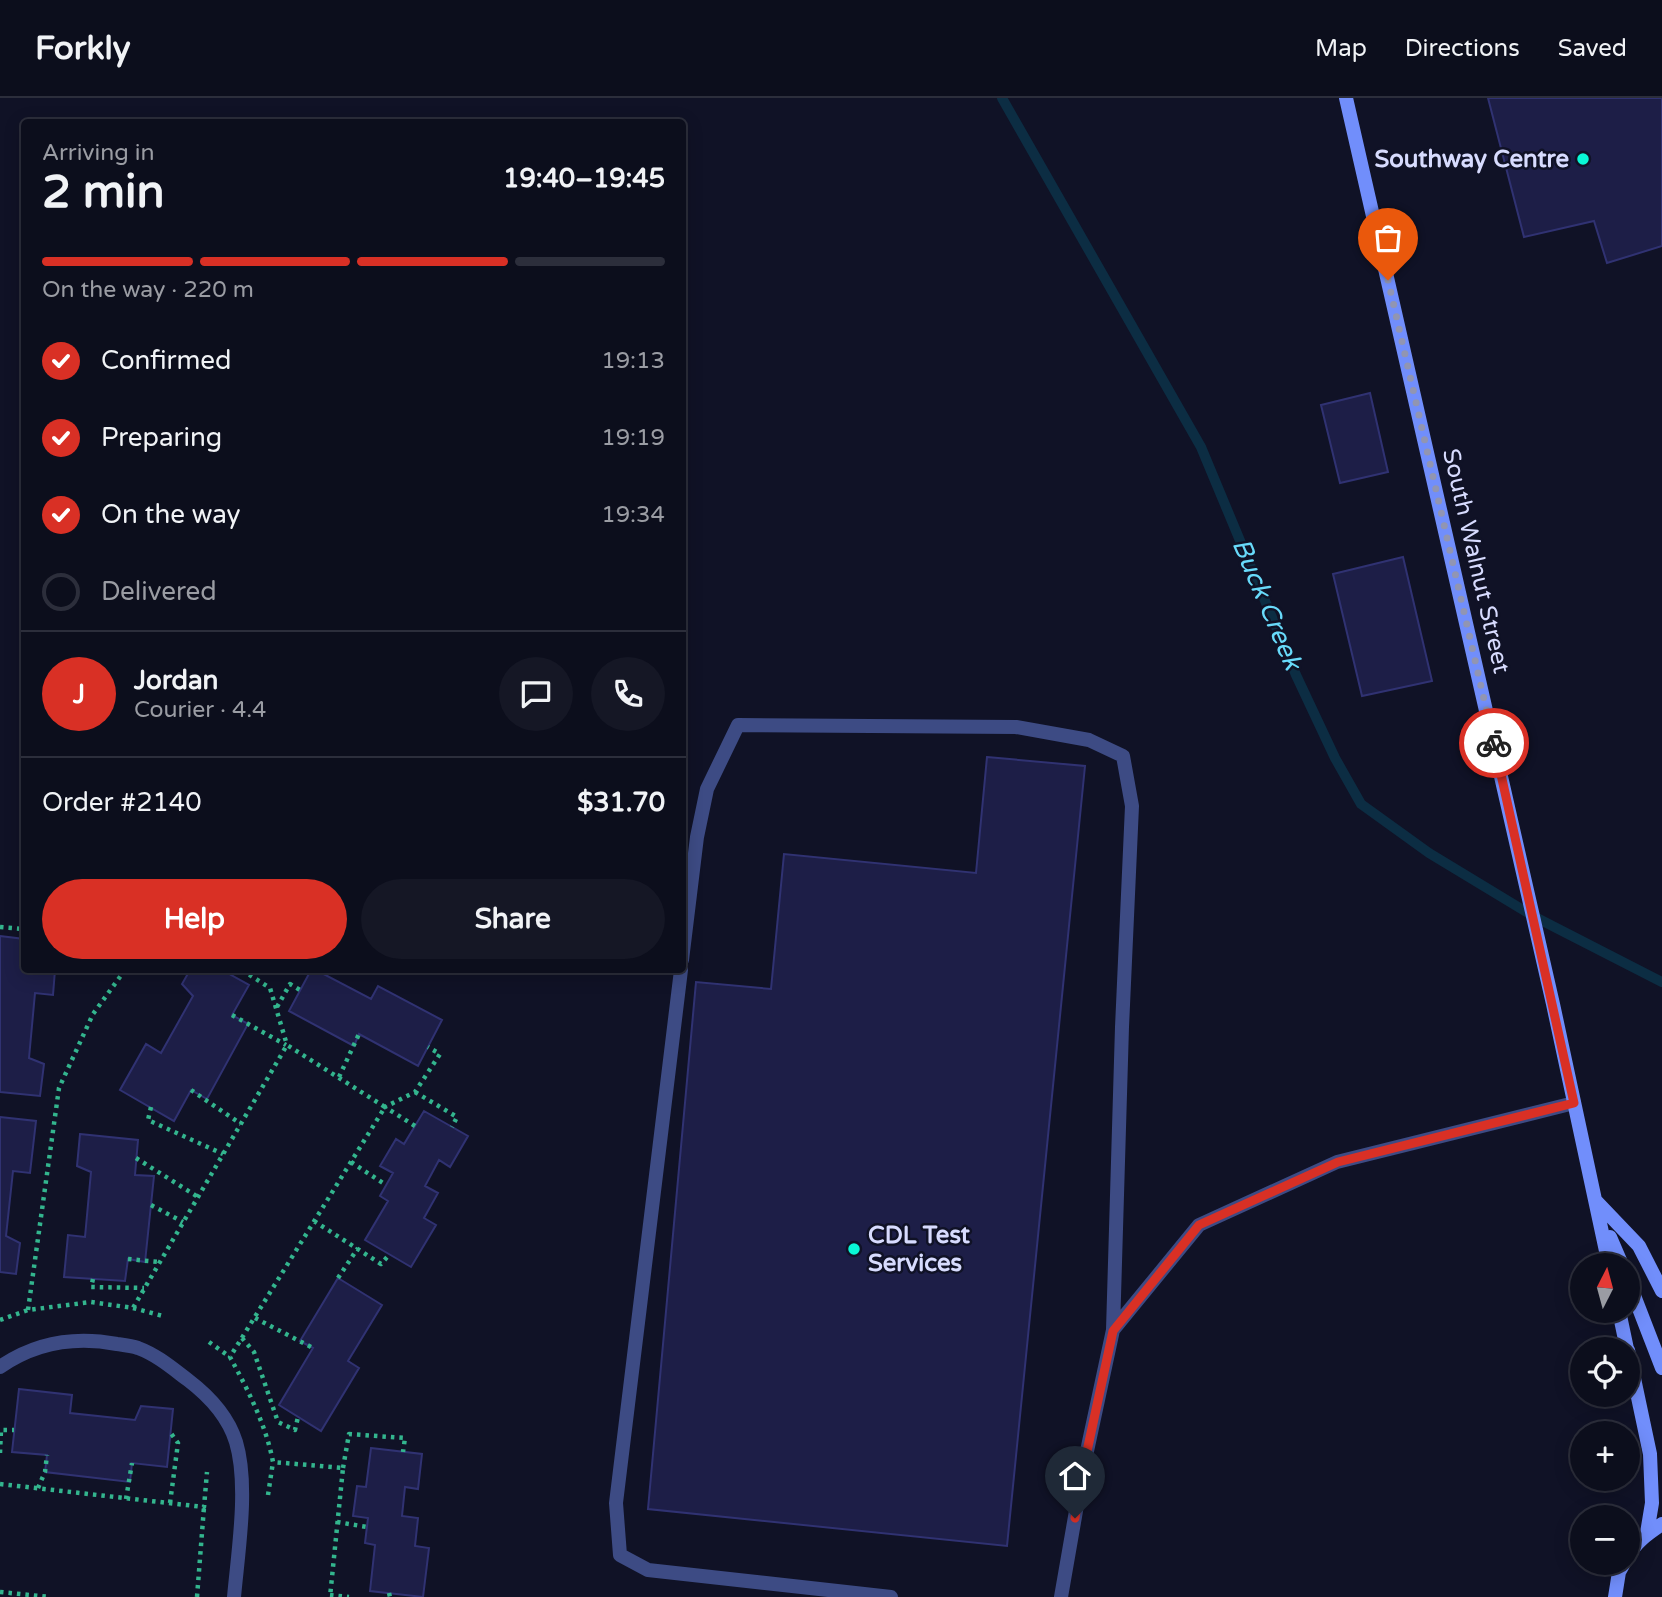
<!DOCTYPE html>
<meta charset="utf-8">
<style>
:root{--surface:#0c0e1c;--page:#151725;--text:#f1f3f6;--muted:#9a9ca3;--line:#2c2e3b;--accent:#d93025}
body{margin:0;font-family:"Varela Round",sans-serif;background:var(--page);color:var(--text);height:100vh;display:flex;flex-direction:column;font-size:26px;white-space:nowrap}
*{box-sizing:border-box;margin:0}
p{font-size:23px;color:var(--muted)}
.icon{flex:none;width:38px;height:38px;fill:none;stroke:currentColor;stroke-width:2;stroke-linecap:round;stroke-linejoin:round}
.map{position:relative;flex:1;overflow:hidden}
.panel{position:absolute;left:21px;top:21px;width:665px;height:854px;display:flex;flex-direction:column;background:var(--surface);border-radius:7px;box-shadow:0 4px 18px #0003,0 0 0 2px var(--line)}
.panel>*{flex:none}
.needle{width:46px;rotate:6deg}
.buttons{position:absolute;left:1570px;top:1155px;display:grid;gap:14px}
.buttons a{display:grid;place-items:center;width:70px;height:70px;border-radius:50%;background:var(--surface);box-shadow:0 4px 18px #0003,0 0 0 2px var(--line);font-size:35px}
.pin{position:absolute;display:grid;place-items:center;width:60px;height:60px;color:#fff;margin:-72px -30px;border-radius:50% 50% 50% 0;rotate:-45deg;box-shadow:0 0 7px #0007}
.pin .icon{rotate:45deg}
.courier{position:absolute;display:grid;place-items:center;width:70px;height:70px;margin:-35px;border:5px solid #d93025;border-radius:50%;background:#fff;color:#222;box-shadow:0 2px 9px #0007}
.headline em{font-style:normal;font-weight:700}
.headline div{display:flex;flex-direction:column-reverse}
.headline{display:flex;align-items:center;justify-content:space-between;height:119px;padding:0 21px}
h1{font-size:46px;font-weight:700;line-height:52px}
.bar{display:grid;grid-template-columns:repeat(4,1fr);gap:10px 7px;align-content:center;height:84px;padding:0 21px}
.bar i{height:9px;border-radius:5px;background:var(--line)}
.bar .on{background:var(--accent)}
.bar p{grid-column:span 4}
.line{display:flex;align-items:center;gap:18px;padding:0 21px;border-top:2px solid var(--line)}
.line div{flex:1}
.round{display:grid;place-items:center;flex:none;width:74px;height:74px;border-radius:37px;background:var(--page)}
ol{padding:0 21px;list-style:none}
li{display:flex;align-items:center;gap:21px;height:77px}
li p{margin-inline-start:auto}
li .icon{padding:7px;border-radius:50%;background:var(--accent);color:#fff;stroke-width:4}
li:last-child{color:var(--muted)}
li i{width:38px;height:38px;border:4px solid var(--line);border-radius:50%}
.cta{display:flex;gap:14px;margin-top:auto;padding:14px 21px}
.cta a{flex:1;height:80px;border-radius:42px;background:var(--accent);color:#fff;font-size:28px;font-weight:700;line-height:80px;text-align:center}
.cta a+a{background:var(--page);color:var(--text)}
header{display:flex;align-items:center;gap:42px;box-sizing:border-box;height:98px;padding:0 35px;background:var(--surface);border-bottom:2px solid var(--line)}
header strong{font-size:33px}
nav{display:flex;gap:38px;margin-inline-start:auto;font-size:24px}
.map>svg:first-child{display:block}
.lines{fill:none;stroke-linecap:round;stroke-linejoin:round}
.stream{stroke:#0c2d43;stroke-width:10}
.building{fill:#1d1e47;stroke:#303272;stroke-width:2}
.path{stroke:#33b58e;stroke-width:4.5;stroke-dasharray:3.5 5;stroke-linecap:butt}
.lane{stroke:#3d4b84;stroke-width:14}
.street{stroke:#3d4b84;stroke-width:14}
.secondary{stroke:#718efb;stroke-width:14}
.done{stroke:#9195b2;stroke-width:7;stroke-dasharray:0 12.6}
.route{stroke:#d93025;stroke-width:9}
.poi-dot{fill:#09f7d6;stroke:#101226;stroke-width:2.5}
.labels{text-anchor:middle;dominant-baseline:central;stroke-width:5;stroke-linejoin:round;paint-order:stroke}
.poi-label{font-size:24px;font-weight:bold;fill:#d7dbfe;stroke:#101226;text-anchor:end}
.street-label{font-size:24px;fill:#d7dbfe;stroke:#101226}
.water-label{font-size:26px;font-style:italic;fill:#68dafa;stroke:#101226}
</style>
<header>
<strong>Forkly</strong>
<nav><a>Map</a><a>Directions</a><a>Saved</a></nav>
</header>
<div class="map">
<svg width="1662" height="1499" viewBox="0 0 1662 1499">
<rect width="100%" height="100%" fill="#101226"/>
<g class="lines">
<path class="stream" d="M1002,0L1201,349L1296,577L1335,660L1361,706L1429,755L1533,818L1662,884"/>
</g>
<path class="building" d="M1488,0H1662V148L1607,165L1594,123L1524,139Z
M1370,295L1388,374L1340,385L1321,307Z
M1403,459L1432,583L1362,598L1333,476Z
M987,659L1085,668L1007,1448L648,1411L696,884L771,891L784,756L976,775Z
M0,838L24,841V872H55L53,897L35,895L29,960L44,966L40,998L0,994Z
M190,872H222L249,887L232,917L248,926L207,1001L191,992L174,1023L120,992L146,946L161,955L193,898L182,886Z
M311,872H316L371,901L378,888L442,922L418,968L359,936L354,948L289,913Z
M424,1013L468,1038L450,1069L439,1062L425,1088L438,1095L424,1120L436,1127L411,1169L365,1142L388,1103L380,1098L393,1075L380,1068L396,1041L404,1046Z
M0,1019L36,1023L30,1075L13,1073L6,1138L20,1145L16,1176L0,1174Z
M80,1036L138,1042L135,1077L154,1078L145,1164L128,1161L125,1183L64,1179L68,1137L85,1139L91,1074L77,1068Z
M338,1180L382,1207L348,1263L359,1270L321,1333L279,1307L313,1250L300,1243Z
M19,1291L72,1297L70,1315L135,1322L141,1308L173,1311L167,1369L132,1365L130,1384L45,1374L47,1357L12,1354Z
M371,1350L422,1356L418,1391L405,1389L402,1418L418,1420L415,1448L429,1450L423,1499L370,1493L375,1447L365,1445L368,1420L353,1418L357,1388L366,1389Z"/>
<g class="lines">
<path class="path" d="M0,829L24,831
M242,872L270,890L287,947
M227,874L229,872
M277,909L290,886L300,892
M232,917L286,947
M339,979L359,936
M191,992L241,1026
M415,994L457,1019L452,1029
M151,1009L148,1022L223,1056
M415,1028L385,1009L415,994L440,956L428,949
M136,1060L198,1099
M351,1064L386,1087
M151,1107L183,1124
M314,1123L381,1166L389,1157
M128,1161L159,1164
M338,1180L358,1150
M93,1181L91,1189L144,1190
M133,1210L163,1218
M28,1212L59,990L93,916L125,872
M255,1220L313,1250
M0,1222L28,1212L91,1204L133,1210L287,947L385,1009L230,1259C248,1292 266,1327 273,1364L343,1370L330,1499
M242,1240L254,1254L278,1324L295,1332L298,1319
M209,1244L230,1259
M0,1355L1,1332H14
M343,1370L349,1336L405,1340L403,1354
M0,1386L204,1409L207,1374
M38,1390L45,1374L47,1357
M268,1397L273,1364
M126,1401L132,1365
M170,1405L178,1345L170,1334
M337,1424L367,1429
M0,1494L50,1499
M389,1495L390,1499
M330,1497L349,1499
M197,1499L204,1409"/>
<path class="lane" d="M682,862L697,739L707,691L738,627L1016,629L1089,642L1123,658L1132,708L1122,929L1113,1232
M681,872L616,1405L620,1457L648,1472L891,1499
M1061,1499L1084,1367L1113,1232L1199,1127L1337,1064L1574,1005"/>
<path class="street" d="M0,1269C36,1244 75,1238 117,1246C124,1247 132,1248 138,1250C157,1257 172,1270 188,1282C209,1298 228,1318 236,1344C249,1387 238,1454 234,1499"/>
<path class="secondary" d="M1346,0L1553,906L1609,1167
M1596,1103L1639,1148L1662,1193
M1610,1139L1622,1167
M1628,1182L1662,1270
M1619,1213L1627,1251
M1628,1252L1650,1356L1652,1405L1647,1435
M1628,1459C1635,1444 1649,1435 1662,1426
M1615,1499L1619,1474L1624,1465"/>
</g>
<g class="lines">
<path class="done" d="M1388,182L1494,645"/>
<path class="route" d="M1075,1420L1084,1367L1113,1233L1199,1127L1338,1064L1574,1005L1494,645"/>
</g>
<g class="poi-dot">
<circle cx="1583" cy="61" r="7"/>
<circle cx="854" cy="1151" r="7"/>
</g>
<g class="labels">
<g class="poi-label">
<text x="1569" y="61">Southway Centre</text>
<text x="868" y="1137" text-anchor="start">CDL Test<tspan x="868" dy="28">Services</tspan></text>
</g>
<g class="street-label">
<text transform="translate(1476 463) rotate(77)">South Walnut Street</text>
</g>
<g class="water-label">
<text transform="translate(1267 506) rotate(67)">Buck Creek</text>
</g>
</g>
</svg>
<div class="buttons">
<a><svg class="needle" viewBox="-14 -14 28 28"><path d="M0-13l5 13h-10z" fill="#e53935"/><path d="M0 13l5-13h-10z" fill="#9a9ca3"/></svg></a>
<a><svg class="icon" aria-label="locate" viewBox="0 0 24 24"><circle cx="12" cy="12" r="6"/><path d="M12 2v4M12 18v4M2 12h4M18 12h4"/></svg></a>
<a>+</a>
<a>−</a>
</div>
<div class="pin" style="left:1388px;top:182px;background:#ea580c"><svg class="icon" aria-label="bag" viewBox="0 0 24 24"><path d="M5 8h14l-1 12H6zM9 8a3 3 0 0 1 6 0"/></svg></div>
<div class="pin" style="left:1075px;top:1420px;background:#1f2937"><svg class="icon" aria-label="home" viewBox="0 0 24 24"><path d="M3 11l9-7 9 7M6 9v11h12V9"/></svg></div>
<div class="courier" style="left:1494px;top:645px"><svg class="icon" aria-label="bike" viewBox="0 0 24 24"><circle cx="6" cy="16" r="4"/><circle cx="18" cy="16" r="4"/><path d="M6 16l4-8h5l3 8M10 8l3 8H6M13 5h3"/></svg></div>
<section class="panel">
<div class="headline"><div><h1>2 min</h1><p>Arriving in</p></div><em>19:40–19:45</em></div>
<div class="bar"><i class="on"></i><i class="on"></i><i class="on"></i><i></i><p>On the way · 220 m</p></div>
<ol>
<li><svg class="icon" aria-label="check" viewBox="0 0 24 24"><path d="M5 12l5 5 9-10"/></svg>Confirmed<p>19:13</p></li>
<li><svg class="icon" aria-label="check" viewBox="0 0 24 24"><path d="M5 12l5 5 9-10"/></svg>Preparing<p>19:19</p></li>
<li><svg class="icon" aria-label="check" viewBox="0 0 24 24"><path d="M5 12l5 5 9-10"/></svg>On the way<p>19:34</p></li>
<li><i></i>Delivered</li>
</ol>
<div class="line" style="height:126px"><b class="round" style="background:var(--accent);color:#fff">J</b><div><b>Jordan</b><p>Courier · 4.4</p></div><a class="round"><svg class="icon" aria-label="chat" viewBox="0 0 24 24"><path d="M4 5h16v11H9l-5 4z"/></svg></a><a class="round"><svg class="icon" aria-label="phone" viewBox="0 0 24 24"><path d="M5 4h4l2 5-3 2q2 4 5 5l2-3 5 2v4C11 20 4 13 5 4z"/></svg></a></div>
<div class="line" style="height:91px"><div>Order #2140</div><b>$31.70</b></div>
<div class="cta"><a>Help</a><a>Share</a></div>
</section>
</div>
